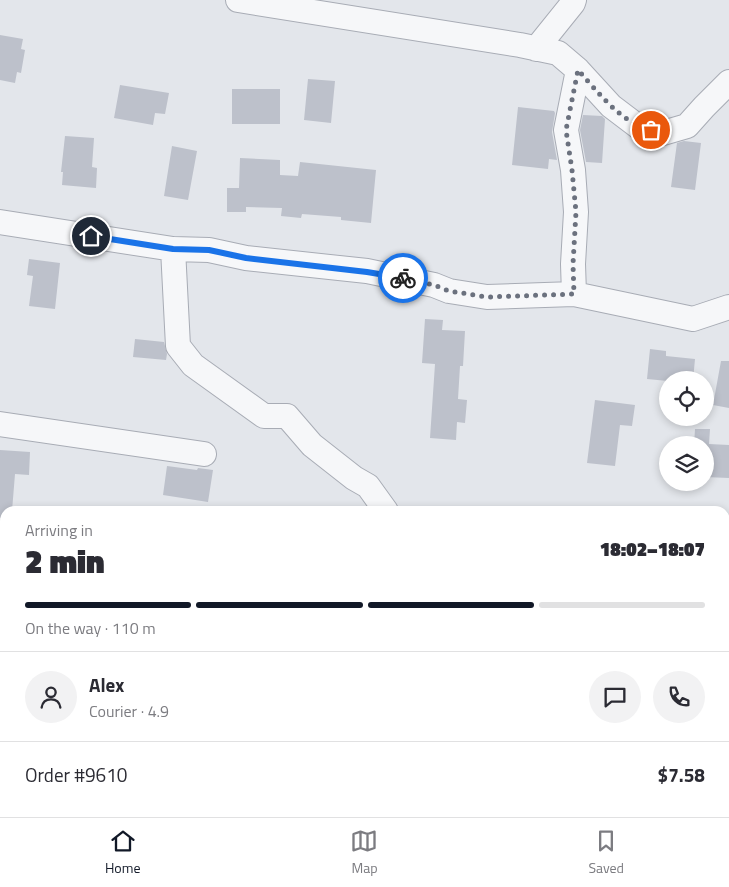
<!DOCTYPE html>
<meta charset="utf-8">
<style>
:root{--surface:#fff;--page:#f2f2f3;--text:#2b2b33;--muted:#7c7c81;--line:#e1e1e2;--accent:#111827}
body{margin:0;font-family:"Titillium Web",sans-serif;background:var(--page);color:var(--text);height:100vh;display:flex;flex-direction:column;font-size:19px;white-space:nowrap}
*{box-sizing:border-box;margin:0}
p{font-size:16px;color:var(--muted)}
.icon{flex:none;width:28px;height:28px;fill:none;stroke:currentColor;stroke-width:2;stroke-linecap:round;stroke-linejoin:round}
.map{position:relative;flex:1;overflow:hidden}
.panel{position:absolute;left:0px;top:506px;width:730px;height:311px;display:flex;flex-direction:column;background:var(--surface);border-radius:15px 15px 0 0;box-shadow:0 2px 8px #0003}
.panel>*{flex:none}
.tools{position:absolute;left:659px;top:371px;display:grid;gap:10px}
.tools a{display:grid;place-items:center;width:55px;height:55px;border-radius:50%;background:var(--surface);box-shadow:0 2px 8px #0003;font-size:25px}
.pin{position:absolute;display:grid;place-items:center;width:42px;height:42px;color:#fff;margin:-21px;border:2px solid #fff;border-radius:50%;box-shadow:0 1px 5px #0007}
.courier{position:absolute;display:grid;place-items:center;width:50px;height:50px;margin:-25px;border:4px solid #1a73e8;border-radius:50%;background:#fff;color:#222;box-shadow:0 1px 6px #0007}
.summary em{font-style:normal;font-weight:800}
.summary div{display:flex;flex-direction:column-reverse}
.summary{display:flex;align-items:center;justify-content:space-between;height:85px;padding:0 25px}
h1{font-size:32px;font-weight:800;line-height:38px}
.bar{display:grid;grid-template-columns:repeat(4,1fr);gap:8px 5px;align-content:center;height:60px;padding:0 25px}
.bar i{height:6px;border-radius:4px;background:var(--line)}
.bar .on{background:var(--accent)}
.bar p{grid-column:span 4}
.line{display:flex;align-items:center;gap:12px;padding:0 25px;border-top:1px solid var(--line)}
.line div{flex:1}
.round{display:grid;place-items:center;flex:none;width:52px;height:52px;border-radius:26px;background:var(--page)}
.menu{display:flex;justify-content:space-around;align-items:center;height:70px;border-top:1px solid var(--line);background:var(--surface);font-size:14px;color:var(--muted)}
.menu a{display:grid;justify-items:center;gap:2px}
.menu .on{color:var(--accent)}
.map>svg:first-child{display:block}
.building{fill:#bdc1cb}
.lines{fill:none;stroke-linecap:round;stroke-linejoin:round}
.minor-casing{stroke:#a8acb5;stroke-width:26}
.minor{stroke:#f6f7f9;stroke-width:24}
.done{stroke:#6b717e;stroke-width:5;stroke-dasharray:0 9}
.route{stroke:#1a73e8;stroke-width:6}
</style>
<div class="map">
<svg width="729" height="817" viewBox="0 0 729 817">
<rect width="100%" height="100%" fill="#e3e6eb"/>
<path class="building" d="M0,35L23,39L21,49L25,50L21,73L17,72L15,83L0,80Z
M308,79L335,81L331,123L304,120Z
M120,85L169,93L165,114L155,113L153,125L114,118Z
M232,89H280V124H232Z
M518,107L554,111L555,113L552,132L557,160L549,159L548,169L512,165Z
M583,115L602,116L605,119L602,163L586,162L580,130Z
M65,136L94,138L92,167L97,168L96,188L62,185L63,172H61Z
M684,141L701,143L695,190L671,187L677,143Z
M172,146L197,151L188,200L164,196Z
M240,158L280,160V175L298,176L300,162L376,170L371,223L341,220V217L302,214L301,218L281,216L282,208L246,207V212H227V188H239Z
M29,259L60,263L55,309L29,306L33,276L27,275Z
M425,319L443,320L442,330L465,331L463,366H460L458,399L467,400L465,423L457,422L456,440L430,438L435,364L422,363Z
M135,339L164,342L167,354L166,360L133,357Z
M650,349L666,351V356L695,359L693,380L668,381L647,379Z
M721,361H729V408L713,405Z
M595,400L635,405L632,426L620,425L615,466L587,463Z
M695,429H710L709,444L729,445V478L705,477V445H694Z
M0,450L30,452L29,475L15,474L12,511H5V518H0Z
M167,466L197,470L198,468L213,470L208,502L163,495Z"/>
<g class="lines">
<g class="minor-casing">
<path id="minor" d="M238,0L520,45L558,53L578,70L611,106L640,128L663,133L687,126L704,107L729,82
M536,49L573,3L574,0
M0,222L173,249L209,250L246,258L367,271L434,285L449,291L487,297L574,294L573,264L576,212L573,170L566,130L578,70
M173,249L178,346L193,365L264,416H287L312,445L354,478L368,486L386,511
M574,294L693,319L729,307
M0,424L204,454
M0,619H5
M725,696L729,697
M0,796L5,797
M56,812L72,817
M359,817H360"/>
</g>
<use href="#minor" class="minor"/>
</g>
<g class="lines">
<path class="done" d="M403,278L434,285L449,291L487,297L574,294L573,264L576,212L572,170L566,130L578,70C598,92 621,123 651,130"/>
<path class="route" d="M91,236L173,249L209,250L246,258L367,272L403,278"/>
</g>
</svg>
<div class="tools">
<a><svg class="icon" aria-label="locate" viewBox="0 0 24 24"><circle cx="12" cy="12" r="6"/><path d="M12 2v4M12 18v4M2 12h4M18 12h4"/></svg></a>
<a><svg class="icon" aria-label="layers" viewBox="0 0 24 24"><path d="M12 4l9 5-9 5-9-5zM3 14l9 5 9-5"/></svg></a>
</div>
<div class="pin" style="left:651px;top:130px;background:#ea580c"><svg class="icon" aria-label="bag" viewBox="0 0 24 24"><path d="M5 8h14l-1 12H6zM9 8a3 3 0 0 1 6 0"/></svg></div>
<div class="pin" style="left:91px;top:236px;background:#1f2937"><svg class="icon" aria-label="home" viewBox="0 0 24 24"><path d="M3 11l9-7 9 7M6 9v11h12V9"/></svg></div>
<div class="courier" style="left:403px;top:278px"><svg class="icon" aria-label="bike" viewBox="0 0 24 24"><circle cx="6" cy="16" r="4"/><circle cx="18" cy="16" r="4"/><path d="M6 16l4-8h5l3 8M10 8l3 8H6M13 5h3"/></svg></div>
<section class="panel">
<div class="summary"><div><h1>2 min</h1><p>Arriving in</p></div><em>18:02–18:07</em></div>
<div class="bar"><i class="on"></i><i class="on"></i><i class="on"></i><i></i><p>On the way · 110 m</p></div>
<div class="line" style="height:90px"><a class="round"><svg class="icon" aria-label="person" viewBox="0 0 24 24"><circle cx="12" cy="8" r="4"/><path d="M4 21q1-7 8-7t8 7"/></svg></a><div><b>Alex</b><p>Courier · 4.9</p></div><a class="round"><svg class="icon" aria-label="chat" viewBox="0 0 24 24"><path d="M4 5h16v11H9l-5 4z"/></svg></a><a class="round"><svg class="icon" aria-label="phone" viewBox="0 0 24 24"><path d="M5 4h4l2 5-3 2q2 4 5 5l2-3 5 2v4C11 20 4 13 5 4z"/></svg></a></div>
<div class="line" style="height:65px"><div>Order #9610</div><b>$7.58</b></div>
</section>
</div>
<nav class="menu">
<a class="on"><svg class="icon" aria-label="home" viewBox="0 0 24 24"><path d="M3 11l9-7 9 7M6 9v11h12V9"/></svg>Home</a>
<a><svg class="icon" aria-label="map" viewBox="0 0 24 24"><path d="M3 6l6-2 6 2 6-2v14l-6 2-6-2-6 2zM9 4v14M15 6v14"/></svg>Map</a>
<a><svg class="icon" aria-label="saved" viewBox="0 0 24 24"><path d="M7 4h10v16l-5-4-5 4z"/></svg>Saved</a>
</nav>
